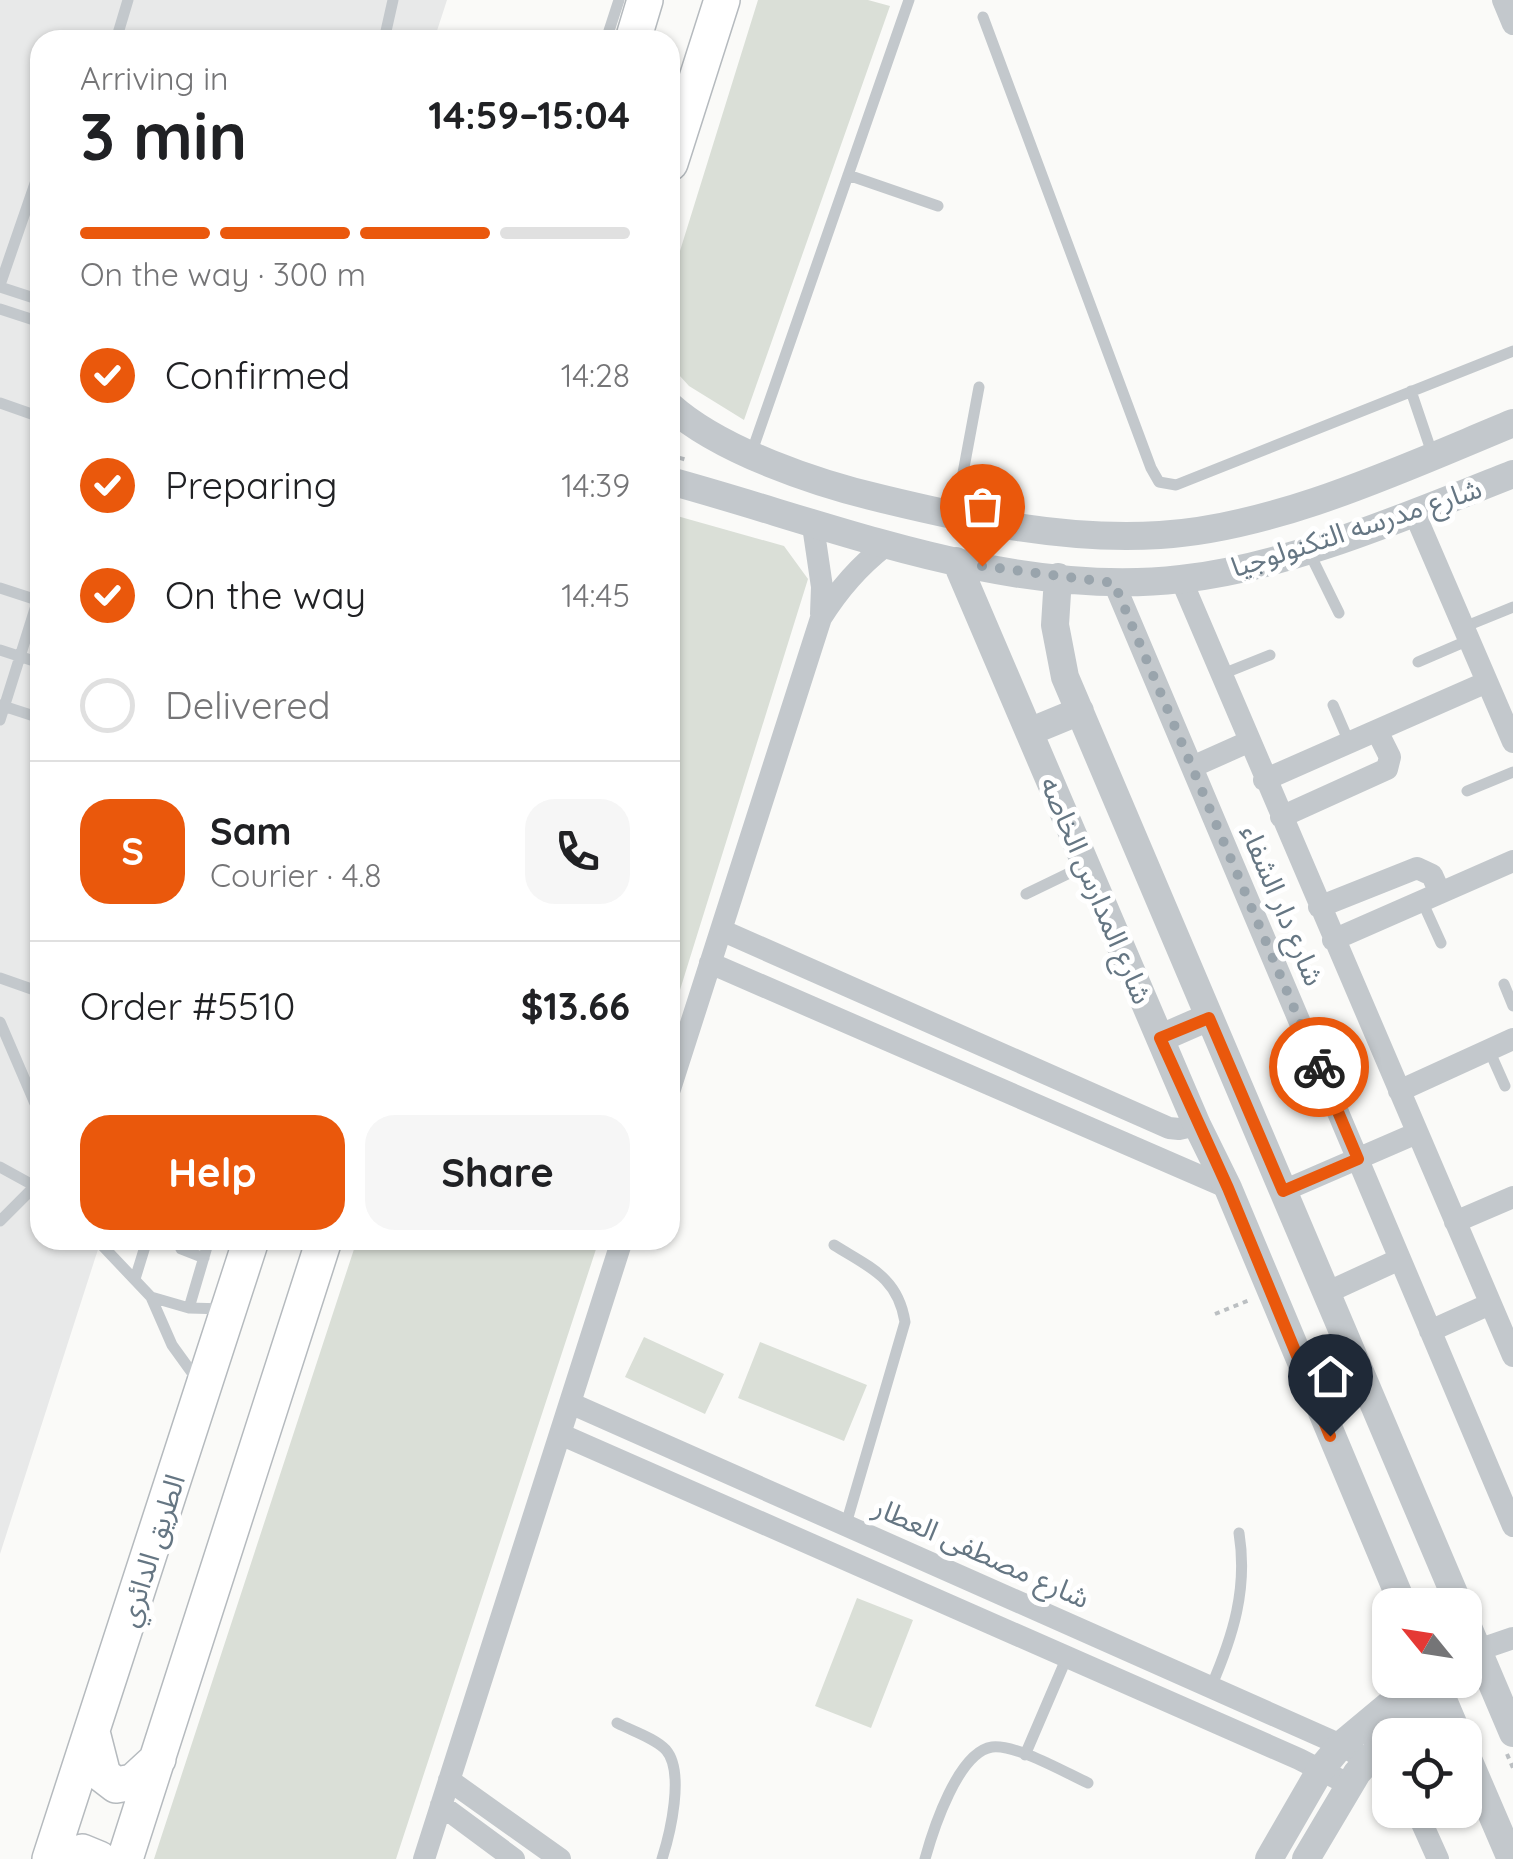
<!DOCTYPE html>
<meta charset="utf-8">
<style>
:root{--surface:#fff;--page:#f6f6f6;--text:#202124;--muted:#757577;--line:#e0e0e0;--accent:#ea580c}
body{margin:0;font-family:Quicksand,"Noto Sans Arabic",sans-serif;background:var(--page);color:var(--text);height:100vh;display:flex;flex-direction:column;font-size:38px;white-space:nowrap}
*{box-sizing:border-box;margin:0}
p{font-size:32px;color:var(--muted)}
.icon{flex:none;width:55px;height:55px;fill:none;stroke:currentColor;stroke-width:2;stroke-linecap:round;stroke-linejoin:round}
.map{position:relative;flex:1;overflow:hidden}
.panel{position:absolute;left:30px;top:30px;width:650px;height:1220px;display:flex;flex-direction:column;background:var(--surface);border-radius:30px;box-shadow:0 2px 8px #0004}
.panel>*{flex:none}
.needle{width:65px;rotate:300deg}
.buttons{position:absolute;left:1372px;top:1588px;display:grid;gap:20px}
.buttons a{display:grid;place-items:center;width:110px;height:110px;border-radius:20px;background:var(--surface);box-shadow:0 2px 8px #0004;font-size:50px}
.pin{position:absolute;display:grid;place-items:center;width:85px;height:85px;color:#fff;margin:-102px -42px;border-radius:50% 50% 50% 0;rotate:-45deg;box-shadow:0 0 10px #0007}
.pin .icon{rotate:45deg}
.courier{position:absolute;display:grid;place-items:center;width:100px;height:100px;margin:-50px;border:8px solid #ea580c;border-radius:50%;background:#fff;color:#222;box-shadow:0 2px 12px #0007}
.headline em{font-style:normal;font-weight:800}
.headline div{display:flex;flex-direction:column-reverse}
.headline{display:flex;align-items:center;justify-content:space-between;height:170px;padding:0 50px}
h1{font-size:65px;font-weight:800;line-height:75px}
.bar{display:grid;grid-template-columns:repeat(4,1fr);gap:15px 10px;align-content:center;height:120px;padding:0 50px}
.bar i{height:12px;border-radius:8px;background:var(--line)}
.bar .on{background:var(--accent)}
.bar p{grid-column:span 4}
.line{display:flex;align-items:center;gap:25px;padding:0 50px;border-top:2px solid var(--line)}
.line div{flex:1}
.round{display:grid;place-items:center;flex:none;width:105px;height:105px;border-radius:30px;background:var(--page)}
ol{padding:0 50px;list-style:none}
li{display:flex;align-items:center;gap:30px;height:110px}
li p{margin-inline-start:auto}
li .icon{padding:10px;border-radius:50%;background:var(--accent);color:#fff;stroke-width:4}
li:last-child{color:var(--muted)}
li i{width:55px;height:55px;border:5px solid var(--line);border-radius:50%}
.action{display:flex;gap:20px;margin-top:auto;padding:20px 50px}
.action a{flex:1;height:115px;border-radius:30px;background:var(--accent);color:#fff;font-size:40px;font-weight:800;line-height:115px;text-align:center}
.action a+a{background:var(--page);color:var(--text)}
.map>svg:first-child{display:block}
.built{fill:#e8e9e9}
.green{fill:#dadfd7}
.lines{fill:none;stroke-linecap:round;stroke-linejoin:round}
.primary-casing{stroke:#b5babe;stroke-width:38}
.path{stroke:#bbbfc2;stroke-width:4;stroke-dasharray:5 5;stroke-linecap:butt}
.service{stroke:#c3c8cc;stroke-width:11}
.minor{stroke:#c3c8cc;stroke-width:22}
.tertiary{stroke:#c3c8cc;stroke-width:28}
.primary{stroke:#fff;stroke-width:35}
.done{stroke:#99a4ac;stroke-width:10;stroke-dasharray:0 18}
.route{stroke:#ea580c;stroke-width:12}
.labels{text-anchor:middle;dominant-baseline:central;stroke-width:10;stroke-linejoin:round;paint-order:stroke}
.street-label{font-size:28px;fill:#657683;stroke:#fff}
</style>
<div class="map">
<svg width="1513" height="1859" viewBox="0 0 1513 1859">
<rect width="100%" height="100%" fill="#fafaf8"/>
<path class="built" d="M0,0H447L434,40H40V1240H101L0,1554Z"/>
<path class="green" d="M758,0H868L890,6L744,420L689,386L670,365V283Z
M670,514L784,546L808,579L670,1022Z
M357,1240H599L396,1859H154Z
M644,1337L724,1374L705,1414L625,1377Z
M760,1342L867,1385L844,1441L738,1398Z
M857,1598L913,1620L871,1728L815,1706Z"/>
<g class="lines">
<g class="primary-casing">
<path id="primary" d="M633,40L645,0
M670,163L722,0
M92,1732L103,1775L116,1785L133,1782L158,1759
M50,1859L251,1240
M66,1859L82,1852L99,1859
M125,1859L324,1240"/>
</g>
<path class="path" d="M670,455L687,460
M1215,1314L1252,1299
M1507,1754L1513,1768"/>
<path class="service" d="M983,17L1151,468L1159,482L1176,485L1513,351
M116,40L128,0
M384,40L393,0
M606,40L619,0
M848,175L938,206
M0,285L40,169
M0,287L40,300
M0,309L40,322
M1411,391L1433,456
M0,403L40,417
M751,454L909,0
M955,516L979,387
M1309,552L1339,613
M0,588L40,601
M1464,627L1513,607
M0,650L40,663
M1418,662L1469,640
M1220,675L1270,655
M0,705L40,718
M1333,705L1349,742
M0,720L40,593
M1467,791L1513,772
M1026,894L1086,865
M1422,901L1441,943
M0,978L40,992
M1504,984L1513,1006
M0,1022L40,1115
M1489,1050L1505,1086
M0,1167L40,1189
M0,1221L36,1185L40,1176
M97,1240L151,1297L172,1345L198,1381
M178,1240L181,1249L204,1258
M834,1245C869,1267 898,1277 905,1322L846,1524
M135,1279L147,1240
M151,1297L189,1308L225,1309
M189,1308L209,1240
M1211,1687C1233,1636 1248,1589 1239,1533
M617,1723C632,1731 655,1738 666,1750C685,1772 670,1834 662,1859
M1025,1755L1067,1657
M925,1859C933,1830 958,1752 992,1747C1016,1744 1066,1773 1088,1783"/>
<path class="minor" d="M1503,0L1513,24
M1414,512L1513,742
M813,526L822,587L821,614
M1181,579L1513,1356
M1114,583L1513,1526
M1192,767L1248,742
M1264,780L1487,682
M1281,817L1387,769L1390,757L1377,731
M1319,907L1417,868L1432,875L1440,893
M721,930L1169,1128L1179,1129L1197,1125
M1333,940L1513,861
M710,963L1228,1188
M670,1089L821,618C839,589 858,567 885,546
M1399,1091L1513,1039
M1283,1191L1417,1133
M1455,1222L1513,1197
M1326,1293L1400,1259
M1430,1331L1490,1304
M570,1403L1341,1745L1367,1760
M560,1434L1299,1759L1350,1785
M1478,1650L1513,1638
M449,1780L560,1859
M441,1805L514,1859
M1416,1810L1438,1859
M424,1859L622,1240"/>
<path class="tertiary" d="M670,406C720,451 818,484 883,499C974,521 1066,541 1160,535C1277,528 1406,467 1513,423
M670,481C832,525 1010,599 1181,579C1290,567 1411,514 1513,474
M956,561L1197,1125L1228,1188L1403,1605
M1058,577L1055,625L1065,677L1459,1605
M1029,732L1080,711
M1161,1038L1209,1017
M1316,1402L1364,1382
M1465,1620L1513,1733
M1435,1681L1458,1735
M1392,1735L1441,1696
M1465,1752L1511,1859
M1269,1859L1321,1769L1341,1745L1419,1680
M1306,1859L1357,1773L1390,1736"/>
<use href="#primary" class="primary"/>
</g>
<g class="lines">
<path class="done" d="M982,566L1114,583L1319,1067"/>
<path class="route" d="M1319,1067L1358,1159L1283,1191L1209,1018L1160,1038L1228,1188L1330,1436"/>
</g>
<g class="labels">
<g class="street-label">
<text transform="translate(1356 527) rotate(-18)">شارع مدرسه التكنولوجيا</text>
<text transform="translate(1097 890) rotate(67)">شارع المدارس الخاصه</text>
<text transform="translate(1283 905) rotate(67)">شارع دار الشفاء</text>
<text transform="translate(151 1550) rotate(-72)">الطريق الدائري</text>
<text transform="translate(982 1552) rotate(24)">شارع مصطفى العطار</text>
</g>
</g>
</svg>
<div class="buttons">
<a><svg class="needle" viewBox="-14 -14 28 28"><path d="M0-13l5 13h-10z" fill="#e53935"/><path d="M0 13l5-13h-10z" fill="#757577"/></svg></a>
<a><svg class="icon" aria-label="locate" viewBox="0 0 24 24"><circle cx="12" cy="12" r="6"/><path d="M12 2v4M12 18v4M2 12h4M18 12h4"/></svg></a>
</div>
<div class="pin" style="left:982px;top:566px;background:#ea580c"><svg class="icon" aria-label="bag" viewBox="0 0 24 24"><path d="M5 8h14l-1 12H6zM9 8a3 3 0 0 1 6 0"/></svg></div>
<div class="pin" style="left:1330px;top:1436px;background:#1f2937"><svg class="icon" aria-label="home" viewBox="0 0 24 24"><path d="M3 11l9-7 9 7M6 9v11h12V9"/></svg></div>
<div class="courier" style="left:1319px;top:1067px"><svg class="icon" aria-label="bike" viewBox="0 0 24 24"><circle cx="6" cy="16" r="4"/><circle cx="18" cy="16" r="4"/><path d="M6 16l4-8h5l3 8M10 8l3 8H6M13 5h3"/></svg></div>
<section class="panel">
<div class="headline"><div><h1>3 min</h1><p>Arriving in</p></div><em>14:59–15:04</em></div>
<div class="bar"><i class="on"></i><i class="on"></i><i class="on"></i><i></i><p>On the way · 300 m</p></div>
<ol>
<li><svg class="icon" aria-label="check" viewBox="0 0 24 24"><path d="M5 12l5 5 9-10"/></svg>Confirmed<p>14:28</p></li>
<li><svg class="icon" aria-label="check" viewBox="0 0 24 24"><path d="M5 12l5 5 9-10"/></svg>Preparing<p>14:39</p></li>
<li><svg class="icon" aria-label="check" viewBox="0 0 24 24"><path d="M5 12l5 5 9-10"/></svg>On the way<p>14:45</p></li>
<li><i></i>Delivered</li>
</ol>
<div class="line" style="height:180px"><b class="round" style="background:var(--accent);color:#fff">S</b><div><b>Sam</b><p>Courier · 4.8</p></div><a class="round"><svg class="icon" aria-label="phone" viewBox="0 0 24 24"><path d="M5 4h4l2 5-3 2q2 4 5 5l2-3 5 2v4C11 20 4 13 5 4z"/></svg></a></div>
<div class="line" style="height:130px"><div>Order #5510</div><b>$13.66</b></div>
<div class="action"><a>Help</a><a>Share</a></div>
</section>
</div>
